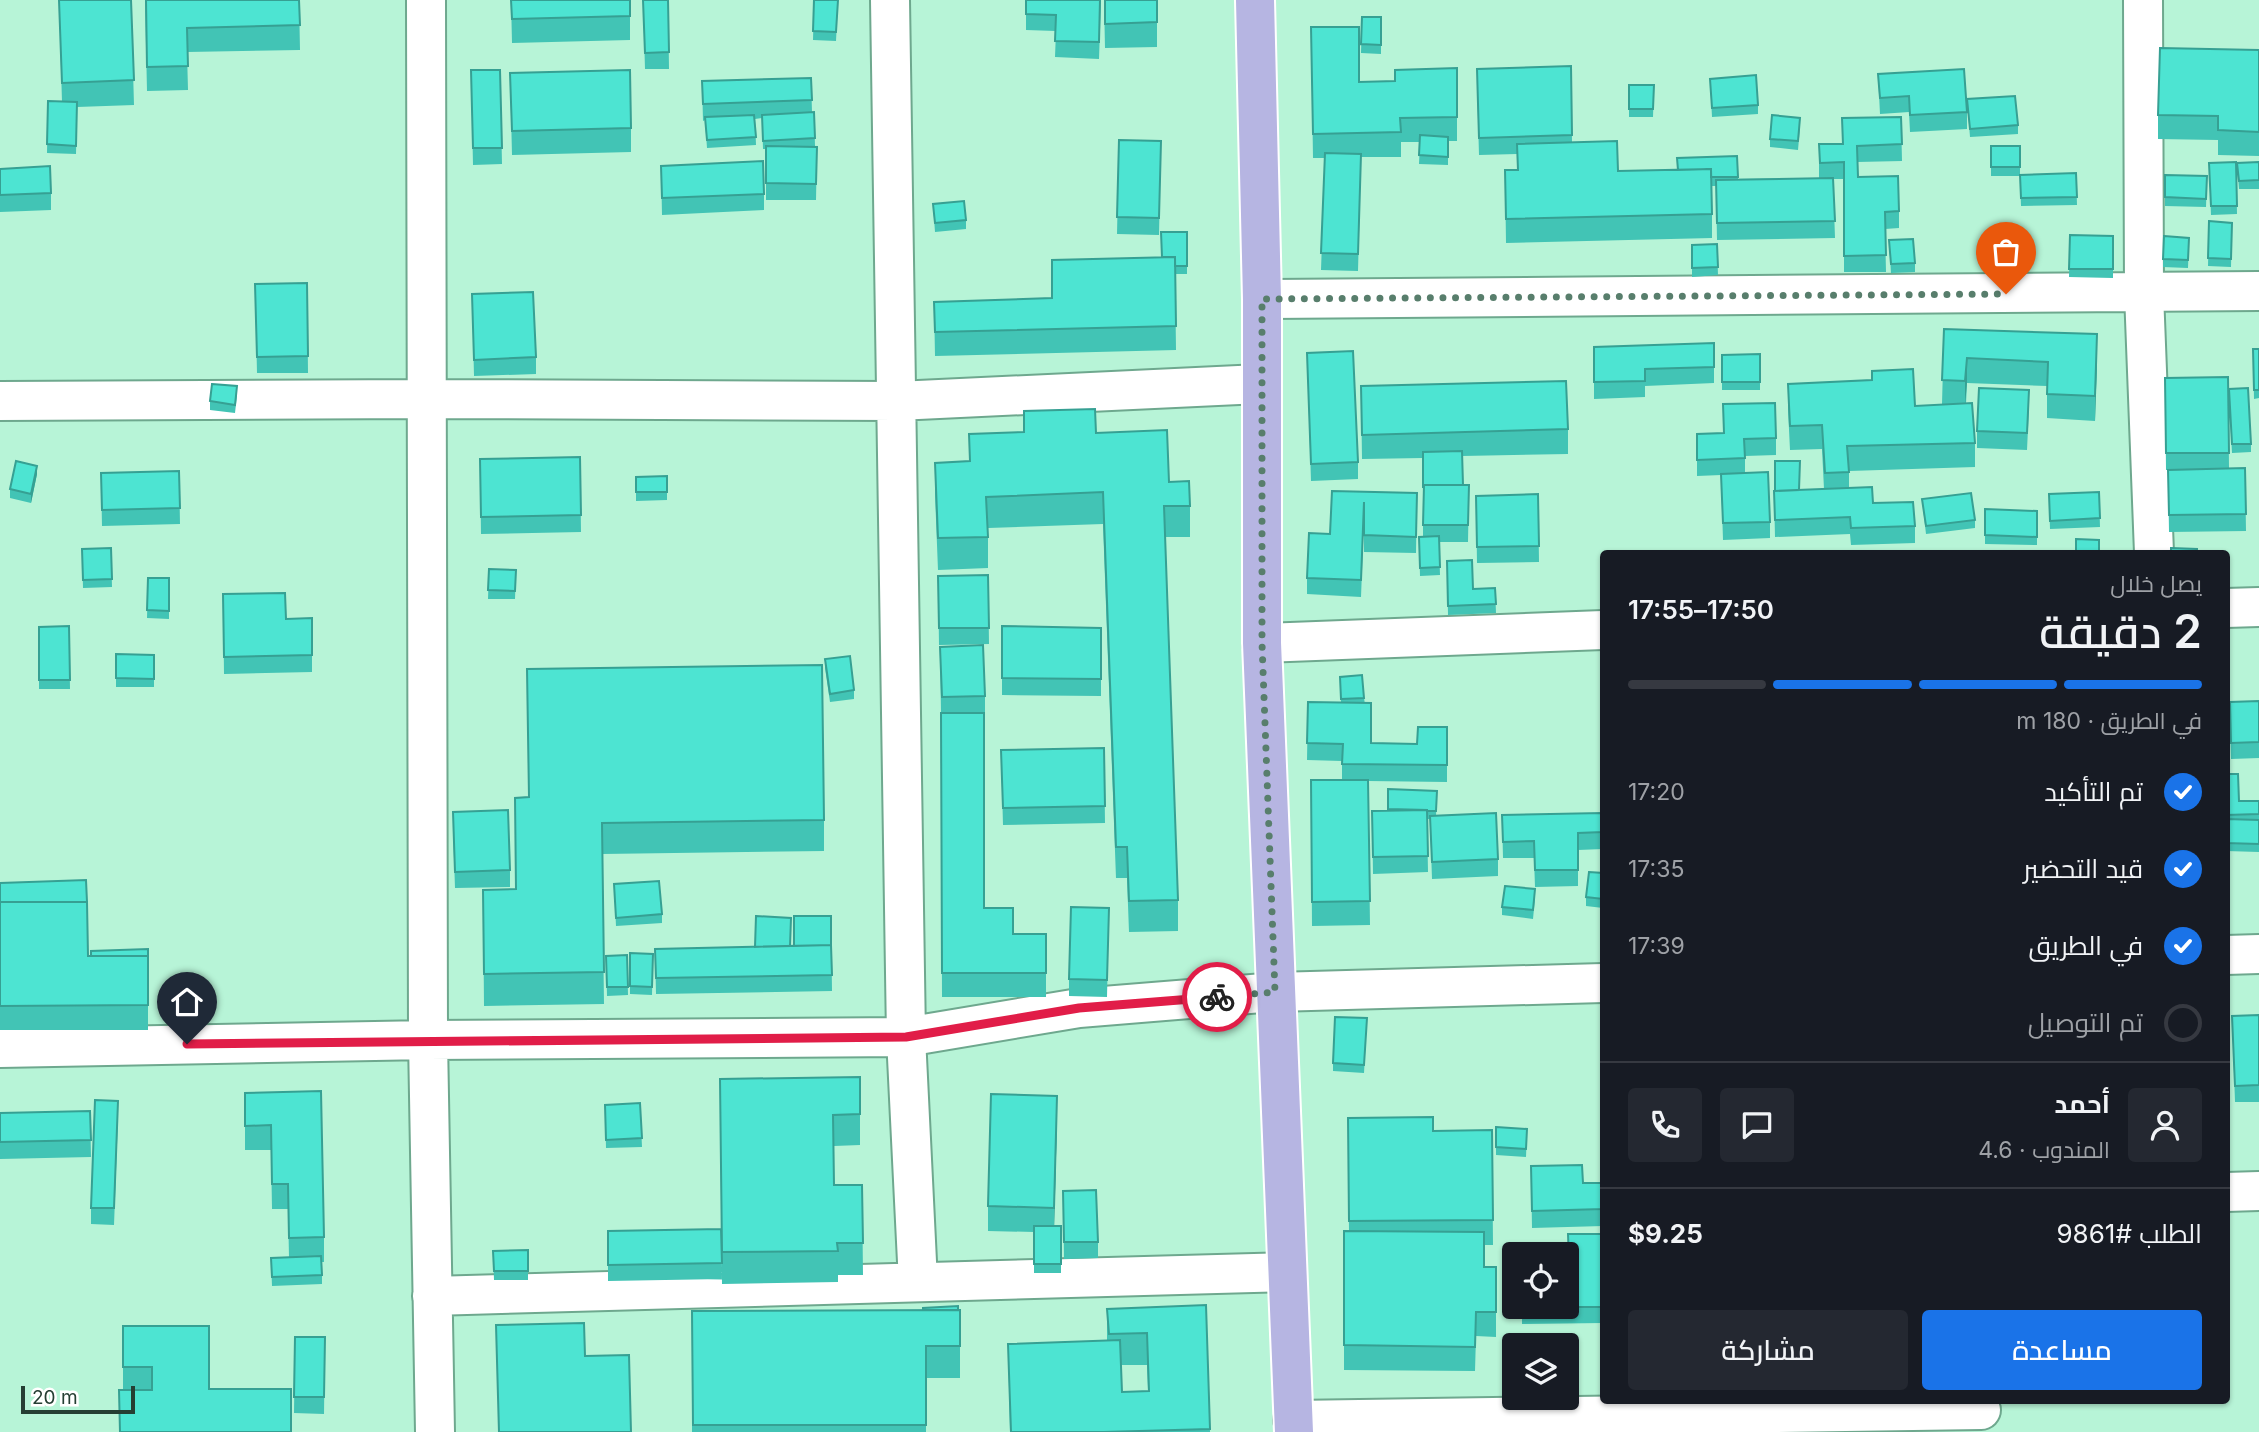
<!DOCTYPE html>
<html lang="ar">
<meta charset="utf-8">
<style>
:root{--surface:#171b24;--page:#242831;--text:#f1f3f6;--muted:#9ea1a6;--line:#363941;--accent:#1a73e8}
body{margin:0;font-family:Inter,Cairo,sans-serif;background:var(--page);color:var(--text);direction:rtl;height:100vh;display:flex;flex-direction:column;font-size:26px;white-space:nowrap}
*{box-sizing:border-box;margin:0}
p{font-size:23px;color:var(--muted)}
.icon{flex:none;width:38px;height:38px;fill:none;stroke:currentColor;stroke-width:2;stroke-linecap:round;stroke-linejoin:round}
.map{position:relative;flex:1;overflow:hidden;direction:ltr}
.panel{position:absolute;left:1600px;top:550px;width:630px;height:854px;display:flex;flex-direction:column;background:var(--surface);border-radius:7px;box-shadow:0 2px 5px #0004;direction:rtl}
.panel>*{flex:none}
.buttons{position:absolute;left:1502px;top:1242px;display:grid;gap:14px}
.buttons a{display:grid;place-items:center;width:77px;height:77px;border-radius:7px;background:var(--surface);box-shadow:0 2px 5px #0004;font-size:35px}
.scale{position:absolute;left:21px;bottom:18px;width:114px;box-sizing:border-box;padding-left:7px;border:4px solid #253e33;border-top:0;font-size:19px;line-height:24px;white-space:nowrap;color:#253e33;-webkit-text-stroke:5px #fff;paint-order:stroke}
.pin{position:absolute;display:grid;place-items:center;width:60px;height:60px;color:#fff;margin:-72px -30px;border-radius:50% 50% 50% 0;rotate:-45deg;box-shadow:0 0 7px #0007}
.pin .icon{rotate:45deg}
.courier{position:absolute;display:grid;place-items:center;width:70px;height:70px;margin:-35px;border:5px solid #e11d48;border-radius:50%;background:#fff;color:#222;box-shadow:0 2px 9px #0007}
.summary em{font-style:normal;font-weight:600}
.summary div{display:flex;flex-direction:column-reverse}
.summary{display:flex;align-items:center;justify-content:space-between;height:119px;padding:0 28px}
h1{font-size:46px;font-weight:600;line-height:52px}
.bar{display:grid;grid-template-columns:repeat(4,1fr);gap:10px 7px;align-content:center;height:84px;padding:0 28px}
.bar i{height:9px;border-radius:5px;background:var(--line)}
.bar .current{background:var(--accent)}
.bar p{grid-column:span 4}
.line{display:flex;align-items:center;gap:18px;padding:0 28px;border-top:2px solid var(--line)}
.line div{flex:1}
.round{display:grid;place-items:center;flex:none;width:74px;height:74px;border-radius:7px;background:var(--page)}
ol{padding:0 28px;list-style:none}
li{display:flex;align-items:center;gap:21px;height:77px}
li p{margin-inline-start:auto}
li .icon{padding:7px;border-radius:50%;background:var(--accent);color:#fff;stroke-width:4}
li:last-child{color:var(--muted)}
li i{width:38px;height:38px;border:4px solid var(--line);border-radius:50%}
.cta{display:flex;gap:14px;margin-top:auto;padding:14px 28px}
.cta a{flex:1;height:80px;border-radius:7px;background:var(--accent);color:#fff;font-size:28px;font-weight:600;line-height:80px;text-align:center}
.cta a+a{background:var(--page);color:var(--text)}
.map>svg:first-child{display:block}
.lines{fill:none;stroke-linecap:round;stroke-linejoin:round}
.minor-casing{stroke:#6ea88e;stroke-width:42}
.major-casing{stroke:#fff;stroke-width:42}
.minor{stroke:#fff;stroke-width:38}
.major{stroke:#b6b5e2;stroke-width:38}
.wall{fill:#42c4b5;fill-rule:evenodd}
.shaded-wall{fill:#36a093}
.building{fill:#4de4d2;stroke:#36a093;stroke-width:2}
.done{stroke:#587e6c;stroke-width:7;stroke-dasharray:0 12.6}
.route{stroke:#e11d48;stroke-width:9}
</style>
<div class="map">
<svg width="2259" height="1432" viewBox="0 0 2259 1432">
<rect width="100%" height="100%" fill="#b7f4d7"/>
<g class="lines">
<g class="minor-casing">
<path id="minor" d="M426,0L428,1040L435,1432
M890,0L906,1037L918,1282
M2143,0L2144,293L2154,553
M1262,299L2259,291
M0,401L427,399L897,401L1260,384
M2226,608L2259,607
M1262,643L1603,630
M2226,955L2259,954
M0,1048L428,1040L906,1037L1079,1008L1275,992L1603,983
M2226,1192L2259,1191
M432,1296L1287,1272
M1293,1420L1981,1410"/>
</g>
<g class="major-casing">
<path id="major" d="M1255,0L1262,299V643L1294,1432"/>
</g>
<use href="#minor" class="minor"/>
<use href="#major" class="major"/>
</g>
<path class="wall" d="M59,0H131L134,105L77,107L76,154L47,153L48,101L62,102Z
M145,0H299L300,50L187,52L188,90L147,91Z
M511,0L630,16V40L512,43Z
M643,0H668L669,69H645Z
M814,0H838L836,41L813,40Z
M1026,0H1101L1099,59L1055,57L1056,31L1026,30Z
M1104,0H1157V47L1105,48Z
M1362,17H1381V54L1361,53Z
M1311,27L1359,82L1395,81L1457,68V141H1448V165L1419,164L1420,142H1401V157H1361L1358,271L1321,270L1325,158H1313Z
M2259,50V156L2218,155V140L2158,139V115Z
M1571,66L1572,142L1618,171L1677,170L1737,156L1738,179L1819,178V144H1842L1901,117L1902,161L1857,162L1858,177L1899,211V228L1885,229L1886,272H1844V179H1833L1835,238L1717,240L1716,186H1712V238L1506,243L1505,170H1517V154L1479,155L1477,85Z
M471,70H500L502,164L473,165Z
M510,73L631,128V152L512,155Z
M1878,74L1967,112V129L1910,132L1909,112L1880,114Z
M811,78L812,112H814L815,146L817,147L816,200H766V149H763L762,118L755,119L756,145L707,148L705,120L703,121L702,81Z
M1710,79L1758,105V114L1712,117Z
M1629,85H1654L1653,117H1629Z
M1967,99L2018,125V134L1970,137Z
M1800,127L1798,150L1770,147V139Z
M1119,140L1161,141L1159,235L1117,234Z
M1991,146H2020V175L2076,173L2077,205L2021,206L2020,176H1991Z
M2236,162L2237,214L2211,215L2209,163Z
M2259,162V189H2239L2237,163Z
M661,166L764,194V210L662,215Z
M0,169L51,193V210L0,212Z
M2165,175L2207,176L2206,207L2165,206Z
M933,204L966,220V229L935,232Z
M2209,221L2232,223L2231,267L2208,266Z
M1187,232V274H1175L1176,350L935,356L934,302L1052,298L1161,257Z
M2070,235L2113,236V278L2069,277Z
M2164,236L2189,238L2188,268L2163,267Z
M1889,240L1915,263V272L1891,273Z
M1717,244L1718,275L1692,277V245Z
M307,283L308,373H257L255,284Z
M472,294L536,357V374L474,376Z
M1944,329L2097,359L2095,421L2047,418V386L1967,383L1966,404L1975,443V467L1849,471V488L1873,503L1915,526V543L1851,545L1850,534L1775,537L1774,491L1824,489L1822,449L1790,450L1788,409V384L1872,380V371L1915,406L1948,405L1942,404Z
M1714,343V383L1645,386V397L1594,399V347Z
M2253,349H2259V398L2254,399Z
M1307,353L1358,462V479L1311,481Z
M1760,354V390H1722V355Z
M2228,377L2229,468H2245L2246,531L2169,532L2168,470H2166L2165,378Z
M1361,386L1568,429V454L1462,456L1463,485H1469L1468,542H1439L1440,575L1420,576L1419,537H1423V458L1362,459Z
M237,395L235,413L210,410V401Z
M2229,397L2251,444V452L2232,453Z
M1723,404L1776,438V455L1745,456V473L1770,522V538L1723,540L1721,475L1697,476V434L1723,433Z
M2029,407L2027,450L1977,448V431Z
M1024,411L1096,433L1169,482L1190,506V537H1165L1178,900V931L1129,932L1127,878H1116L1103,524L988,528V568L938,570L935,494V463L969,461V434L1024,432Z
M580,457L581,532L481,534L480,459Z
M179,471L180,524L102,526L101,473Z
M37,474L31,503L10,498V489Z
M667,476V500L636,501V477Z
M2099,492L2100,527L2050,529L2049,494Z
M1417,493L1416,553L1364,552V519L1361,597L1307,594V578L1330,534Z
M1538,494L1539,562L1477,563L1476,496Z
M1922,499L1975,520V528L1926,534Z
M1985,509L2037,511V545L1985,544Z
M111,548L112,587L83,588L82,549Z
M1447,561L1473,589L1495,588L1496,613L1448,615Z
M489,569L516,570L515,599H488Z
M988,575L989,644L939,645L938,576Z
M148,578H169V619L147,618Z
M223,594L286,619L312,618V672L224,674Z
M69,626L70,689H39V627Z
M1002,626L1101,628V696L1002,695Z
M940,647L985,696V713H974L984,908L1013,934H1046V997H942L941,713Z
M116,654L154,655V687H116Z
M825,659L854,690V699L830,702L825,668Z
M1340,677L1364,698L1371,743L1417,744L1447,727V782L1368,781L1370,925L1312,926L1311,780H1342V761L1307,760L1308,702L1341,703Z
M2259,701V758L2231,759L2230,719Z
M1104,748L1105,823L1003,825L1001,750Z
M2226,774L2239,801H2259V852L2226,851Z
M1388,789L1437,791L1436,816L1498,859V876L1432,879L1430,819H1427L1428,872L1373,874L1372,811H1388Z
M515,798L824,820V851L602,854L604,1004L484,1006L483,890L516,889Z
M1602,813L1603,849L1578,850V886L1535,887L1534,858H1503L1502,815Z
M453,828L510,870V887L455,888Z
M1603,873V908L1586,906V897Z
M0,883L88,956L148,949V1030H0Z
M614,884L662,914V923L616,926Z
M1535,898L1533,919L1502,915V907Z
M1109,908L1107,997L1069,996V979Z
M831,916L832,991L656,994L655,949L794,946Z
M630,953L653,954L652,995L630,994Z
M627,955L628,995L607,996L606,956Z
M2226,994H2228L2229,1102H2226Z
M2259,1015V1102H2235L2232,1016Z
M1367,1018L1364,1073L1333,1071V1063Z
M860,1077V1145L834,1146V1185H862L863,1275H838V1282L722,1284L720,1111Z
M321,1091L324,1237V1262H322V1284L272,1286L271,1258L289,1257L288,1209H272L271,1150H245V1093Z
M640,1103L642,1147L606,1148L605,1105Z
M90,1111L91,1157L0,1159V1113Z
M118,1118L114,1225L91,1224V1208Z
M1348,1118L1433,1131L1492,1130L1493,1245H1484V1267H1496V1337L1476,1336L1475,1371L1344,1370V1231H1349Z
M1057,1120L1054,1226H1061V1273H1034V1232L988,1231V1206Z
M1496,1127L1527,1129L1526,1157L1496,1155Z
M1531,1166L1583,1183H1603V1226L1532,1228Z
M1063,1191L1098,1242V1258L1064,1259Z
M721,1229L722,1279L608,1281V1231Z
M1603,1234V1323L1522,1324V1307L1568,1263Z
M528,1250V1280H494L493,1251Z
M1206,1305L1210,1432H1010L1008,1344L1107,1341V1309ZM1121,1365H1147L1148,1391L1122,1392Z
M960,1310V1378H926V1432H692V1311Z
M123,1326L209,1389L123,1390Z
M295,1337H325L324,1414L294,1413Z"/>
<path class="shaded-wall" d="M2097,334V359L2095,421V396Z
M1967,358V383L1965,405V381Z
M37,466V474L31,503V494Z
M1057,1096V1120L1054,1233V1208Z"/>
<path class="building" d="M59,0H131L134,80L62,83Z
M146,0H299L300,25L187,28L188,66L147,67Z
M511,0H630V16L512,19Z
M643,0H668L669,52L645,53Z
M814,0H838L836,32L813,31Z
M1026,0H1100L1099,42L1055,41L1056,15L1026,14Z
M1105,0H1157V22L1105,24Z
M1362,17H1381V45L1361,44Z
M1311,27H1359V82L1395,81V70L1457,68V117L1400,118L1401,132L1313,134Z
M2160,48L2259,50V132L2218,130V116L2158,115Z
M1571,66L1572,135L1479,138L1477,69Z
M1964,69L1967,112L1910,115L1909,96L1880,98L1878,74Z
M471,70H500L502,148H473Z
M630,70L631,128L512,131L510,73Z
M1756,75L1758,105L1712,108L1710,79Z
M811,78L812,100L703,104L702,81Z
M1629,85H1654L1653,109H1629Z
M2015,96L2018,125L1970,129L1967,99Z
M48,101L77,102L76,146L47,144Z
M814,112L815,138L763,141L762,115Z
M754,115L756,137L707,140L705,117Z
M1772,115L1800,118L1798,141L1770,139Z
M1901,117L1902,144L1857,146L1858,177L1898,176L1899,211L1885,212L1886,255L1844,256V162L1820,163L1819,144H1843L1842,118Z
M1420,135L1448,137V157L1419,155Z
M1119,140L1161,141L1159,218L1117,217Z
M1617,141L1618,171L1711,169L1712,214L1506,219L1505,170H1518L1517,144Z
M766,146L817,147L816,184L766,183Z
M1991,146H2020V167H1991Z
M1325,153L1361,154L1358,254L1321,253Z
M1737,156L1738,177H1711V169L1678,170L1677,158Z
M763,161L764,194L662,198L661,166Z
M2236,162L2237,206H2211L2209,163Z
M2259,162V180L2239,181L2237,163Z
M50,166L51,193L0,195V169Z
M2076,173L2077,197L2021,198L2020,175Z
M2165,175L2207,176L2206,199L2165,197Z
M1833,178L1835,221L1717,223L1716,180Z
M964,201L966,220L935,223L933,204Z
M2209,221L2232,223L2231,259L2208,258Z
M1161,232H1187V266H1175V257H1162Z
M2070,235L2113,236V269H2069Z
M2164,236L2189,238L2188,260L2163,259Z
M1913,239L1915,263L1891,264L1889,240Z
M1717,244L1718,267L1692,268V245Z
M1175,257L1176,326L935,332L934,302L1052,298V260Z
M307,283L308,356L257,357L255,284Z
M533,292L536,357L474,360L472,294Z
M1944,329L2097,334L2095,396L2047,394L2048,362L1967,358L1965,381L1942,380Z
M1714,343V367L1645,369V381L1594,382V347Z
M2253,349H2259V390H2254Z
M1353,351L1358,462L1311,464L1307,353Z
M1760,354V382H1722V355Z
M1913,369L1915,406L1972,403L1975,443L1847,446L1849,472L1825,473L1822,425L1790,426L1788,384L1872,380V371Z
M2228,377L2229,453H2166L2165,378Z
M1566,381L1568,429L1362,435L1361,386Z
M212,384L237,386L235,405L210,401Z
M1979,388L2029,390L2027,433L1977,431Z
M2248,388L2251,444H2232L2229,389Z
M1775,403L1776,438L1744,439L1745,458L1697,460V434L1724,433L1723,404Z
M1095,409L1096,433L1167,430L1169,482L1189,481L1190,506H1164L1178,900L1129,901L1127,847H1116L1103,492L986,497L988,537L938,538L935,463L970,461L969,434L1024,432V411Z
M1462,451L1463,485H1424L1423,488V452Z
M580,457L581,515L481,517L480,459Z
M16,461L37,466L31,494L10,489Z
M1775,461H1800L1799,490L1775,491Z
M2245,468L2246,514L2169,515L2168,470Z
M179,471L180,508L102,510L101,473Z
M1768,472L1770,522L1723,523L1721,474Z
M667,476V492H636V477Z
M1424,485H1469L1468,525H1423Z
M1872,487L1873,503L1913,502L1915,526L1851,528L1850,517L1775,520L1774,491Z
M1332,491L1417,493L1416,537L1364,535V502L1361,580L1307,578L1309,533L1330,534Z
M2099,492L2100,518L2050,521L2049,494Z
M1971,493L1975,520L1926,526L1922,499Z
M1538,494L1539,546L1477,547L1476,496Z
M1985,509L2037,511V537L1985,535Z
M1439,536L1440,567L1420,568L1419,537Z
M2076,539L2099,540V553H2076Z
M111,548L112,579L83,580L82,549Z
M2171,548L2197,549V553H2171Z
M1886,552V553H1826Z
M1472,560L1473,589L1495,588L1496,604L1448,606L1447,561Z
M489,569L516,570L515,591L488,590Z
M988,575L989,628H939L938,576Z
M148,578H169V611L147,610Z
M285,593L286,619L312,618V655L224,657L223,594Z
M69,626L70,680H39V627Z
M1002,626L1101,628V679L1002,678Z
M983,645L985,696L942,697L940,647Z
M116,654L154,655V679L116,678Z
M850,656L854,690L830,694L825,659Z
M822,665L824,820L602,823L604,972L484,974L483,890L516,889L515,798L529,797L527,669Z
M1362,675L1364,698L1341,699L1340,677Z
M2259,701V742L2231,743L2230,702Z
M1308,702L1371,703V743L1417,744L1418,727H1447V765L1342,764L1343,744L1307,743Z
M941,713H984V908H1013V934H1046V973H942Z
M1104,748L1105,806L1003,808L1001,750Z
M2226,774H2238L2239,801H2259V814L2226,815Z
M1311,780H1368L1370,901L1312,902Z
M1388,789L1437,791L1436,811H1427V810L1388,809Z
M508,810L510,870L455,872L453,812Z
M1427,810L1428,856L1373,857L1372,811Z
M1496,813L1498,859L1432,862L1430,816Z
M1602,813L1603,832L1578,833V870H1535L1534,841L1503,842L1502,815Z
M2226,819L2259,820V844L2226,843Z
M1589,872L1603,873V899L1586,897Z
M86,880L87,902H0V883Z
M659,881L662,914L616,918L614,884Z
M1505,886L1535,889L1533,910L1502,907Z
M0,902H87L88,956H148V1005L0,1006Z
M1071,907L1109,908L1107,980L1069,979Z
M756,916L791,918L790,946L755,947Z
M794,916H831V945L794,946Z
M831,945L832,975L656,978L655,949Z
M148,949V967V956H91V951Z
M630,953L653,954L652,987L630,986Z
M627,955L628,987H607L606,956Z
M2226,994H2228L2229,1085H2226Z
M2259,1015V1085L2235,1086L2232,1016Z
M1335,1017L1367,1018L1364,1065L1333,1063Z
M860,1077V1114L833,1115L834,1185H862L863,1243H837L838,1251L722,1252L720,1079Z
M321,1091L324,1237L289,1238L288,1184H272L271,1125L245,1126V1093Z
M991,1094L1057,1096L1054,1208L988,1206Z
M95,1100L118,1101L114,1208H91Z
M640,1103L642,1138L606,1140L605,1105Z
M90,1111L91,1140L0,1142V1113Z
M1433,1117V1131L1492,1130L1493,1220L1349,1221L1348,1118Z
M1496,1127L1527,1129L1526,1149L1496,1147Z
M1582,1165L1583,1183H1603V1209L1532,1211L1531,1166Z
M1096,1190L1098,1242H1064L1063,1191Z
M1034,1226H1061V1264H1034Z
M721,1229L722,1263L608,1265V1231Z
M1344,1231L1484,1232V1267H1496V1312H1476L1475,1347L1344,1345Z
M1568,1234H1603V1307H1566V1263H1569Z
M528,1250V1271H494L493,1251Z
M321,1256L322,1275L272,1277L271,1258Z
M1206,1305L1210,1429L1104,1432H1011L1008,1344L1120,1340L1122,1392L1149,1391L1147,1333L1109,1334L1107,1309Z
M958,1306V1310H923V1308Z
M960,1310V1346H926V1425H693L692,1311Z
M584,1323L585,1356L629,1355L631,1432H499L496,1325Z
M123,1326H209V1389H291V1432H120L119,1390H152V1367H123Z
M295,1337H325L324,1397H294Z"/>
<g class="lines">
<path class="done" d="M1217,997L1275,992L1262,643V299L2006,294"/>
<path class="route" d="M187,1044L906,1037L1079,1008L1217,997"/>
</g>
</svg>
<div class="buttons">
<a><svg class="icon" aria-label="locate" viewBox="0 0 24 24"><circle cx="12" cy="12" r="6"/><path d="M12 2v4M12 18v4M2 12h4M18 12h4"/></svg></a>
<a><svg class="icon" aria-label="layers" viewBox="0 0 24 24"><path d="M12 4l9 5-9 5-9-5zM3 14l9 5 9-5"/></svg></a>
</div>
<div class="scale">20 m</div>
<div class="pin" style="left:2006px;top:294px;background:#ea580c"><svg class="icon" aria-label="bag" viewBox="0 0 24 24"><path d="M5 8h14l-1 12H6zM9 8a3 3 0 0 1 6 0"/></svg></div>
<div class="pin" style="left:187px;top:1044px;background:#1f2937"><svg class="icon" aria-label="home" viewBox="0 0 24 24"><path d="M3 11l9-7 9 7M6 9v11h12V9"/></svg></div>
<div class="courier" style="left:1217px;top:997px"><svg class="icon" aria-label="bike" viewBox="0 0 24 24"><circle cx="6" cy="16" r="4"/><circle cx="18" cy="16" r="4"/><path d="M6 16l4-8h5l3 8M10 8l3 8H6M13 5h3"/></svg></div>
<section class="panel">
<div class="summary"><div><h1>2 دقيقة</h1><p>يصل خلال</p></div><em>17:50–17:55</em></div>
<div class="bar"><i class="current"></i><i class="current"></i><i class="current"></i><i></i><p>في الطريق · 180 m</p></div>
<ol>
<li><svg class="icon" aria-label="check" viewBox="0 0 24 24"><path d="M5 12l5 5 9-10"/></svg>تم التأكيد<p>17:20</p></li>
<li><svg class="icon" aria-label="check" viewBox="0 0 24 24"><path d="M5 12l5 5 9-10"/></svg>قيد التحضير<p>17:35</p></li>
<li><svg class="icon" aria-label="check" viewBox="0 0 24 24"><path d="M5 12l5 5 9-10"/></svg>في الطريق<p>17:39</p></li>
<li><i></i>تم التوصيل</li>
</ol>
<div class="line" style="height:126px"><a class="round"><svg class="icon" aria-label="person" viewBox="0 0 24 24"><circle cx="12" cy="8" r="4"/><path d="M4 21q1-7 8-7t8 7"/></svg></a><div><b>أحمد</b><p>المندوب · 4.6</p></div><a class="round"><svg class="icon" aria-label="chat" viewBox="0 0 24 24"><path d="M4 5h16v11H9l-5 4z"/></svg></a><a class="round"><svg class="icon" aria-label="phone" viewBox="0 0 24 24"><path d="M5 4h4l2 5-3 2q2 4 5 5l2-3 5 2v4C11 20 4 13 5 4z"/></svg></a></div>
<div class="line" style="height:91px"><div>الطلب #9861</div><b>$9.25</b></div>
<div class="cta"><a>مساعدة</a><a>مشاركة</a></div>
</section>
</div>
